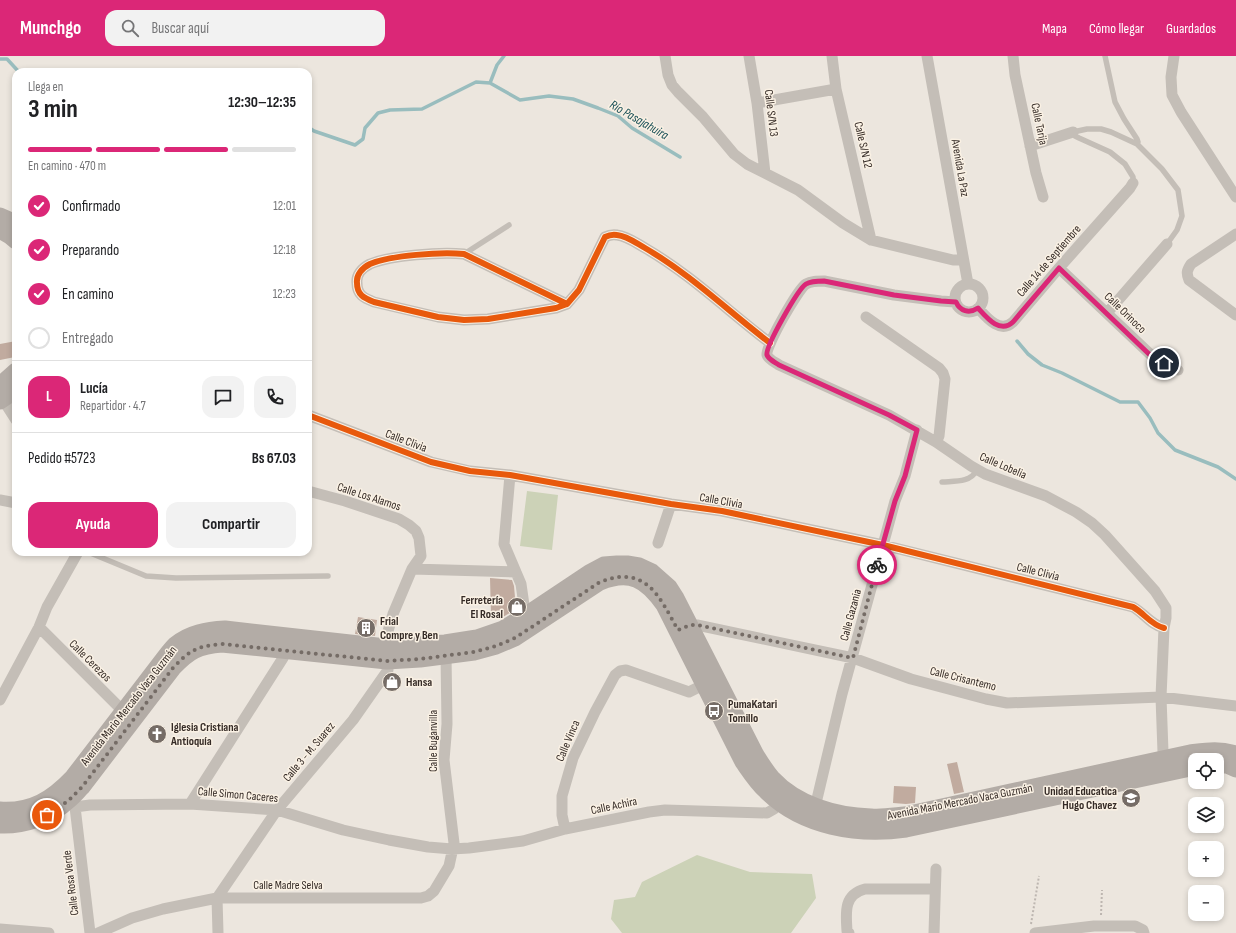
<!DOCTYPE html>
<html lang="es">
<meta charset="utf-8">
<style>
:root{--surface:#fff;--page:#f2f2f2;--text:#202124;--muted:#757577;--line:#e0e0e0;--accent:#db2777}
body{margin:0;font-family:"Sofia Sans Condensed",sans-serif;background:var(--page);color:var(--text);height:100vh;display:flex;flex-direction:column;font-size:15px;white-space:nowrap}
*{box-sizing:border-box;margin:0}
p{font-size:13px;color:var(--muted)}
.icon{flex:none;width:22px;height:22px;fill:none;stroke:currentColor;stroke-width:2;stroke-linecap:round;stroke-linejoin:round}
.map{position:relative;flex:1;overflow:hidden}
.panel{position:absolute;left:12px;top:12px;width:300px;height:488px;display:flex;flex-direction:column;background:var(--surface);border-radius:12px;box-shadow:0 2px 6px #0003}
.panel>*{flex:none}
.fabs{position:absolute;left:1188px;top:697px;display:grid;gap:8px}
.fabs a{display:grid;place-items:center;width:36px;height:36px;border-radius:8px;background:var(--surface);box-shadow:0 2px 6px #0003;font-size:20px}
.pin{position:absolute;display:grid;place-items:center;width:34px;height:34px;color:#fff;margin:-17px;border:2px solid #fff;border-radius:50%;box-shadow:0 1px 4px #0007}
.courier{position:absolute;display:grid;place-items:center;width:40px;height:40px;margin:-20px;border:3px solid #db2777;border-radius:50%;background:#fff;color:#222;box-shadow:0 1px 5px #0007}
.summary em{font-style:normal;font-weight:700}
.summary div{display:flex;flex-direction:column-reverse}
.summary{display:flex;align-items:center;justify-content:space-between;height:68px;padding:0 16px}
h1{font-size:26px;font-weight:700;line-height:30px}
.bar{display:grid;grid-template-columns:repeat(4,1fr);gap:6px 4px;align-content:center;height:48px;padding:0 16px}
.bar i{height:5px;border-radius:3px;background:var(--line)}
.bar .selected{background:var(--accent)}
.bar p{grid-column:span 4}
.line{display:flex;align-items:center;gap:10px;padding:0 16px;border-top:1px solid var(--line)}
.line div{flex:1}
.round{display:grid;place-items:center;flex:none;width:42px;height:42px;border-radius:12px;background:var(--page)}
ol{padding:0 16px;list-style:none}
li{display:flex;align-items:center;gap:12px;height:44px}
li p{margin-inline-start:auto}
li .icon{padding:4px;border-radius:50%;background:var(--accent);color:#fff;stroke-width:4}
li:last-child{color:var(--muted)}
li i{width:22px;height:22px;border:2px solid var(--line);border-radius:50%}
.button{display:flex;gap:8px;margin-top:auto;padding:8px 16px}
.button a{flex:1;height:46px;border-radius:12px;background:var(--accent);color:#fff;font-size:16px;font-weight:700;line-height:46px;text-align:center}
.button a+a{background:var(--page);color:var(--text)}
header{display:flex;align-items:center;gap:24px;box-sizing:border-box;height:56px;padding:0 20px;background:var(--accent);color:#fff}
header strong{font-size:19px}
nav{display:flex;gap:22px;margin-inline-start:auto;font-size:14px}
.search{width:280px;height:36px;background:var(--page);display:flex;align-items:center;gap:10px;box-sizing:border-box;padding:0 14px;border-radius:12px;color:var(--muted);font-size:15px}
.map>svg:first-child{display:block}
.green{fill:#ccd2b7}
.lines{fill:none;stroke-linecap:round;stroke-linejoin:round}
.stream{stroke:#99bdbe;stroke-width:3.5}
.building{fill:#c1ab9f}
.path{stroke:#bdb6b0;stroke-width:2;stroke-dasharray:2 2;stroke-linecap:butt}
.service{stroke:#c4beb7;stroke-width:5.5}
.minor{stroke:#c4beb7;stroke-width:11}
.primary{stroke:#b3aca6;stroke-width:17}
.cycleway-casing{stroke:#faf1e4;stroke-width:8}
.cycleway{stroke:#e8590c;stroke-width:6}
.done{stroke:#756c66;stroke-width:4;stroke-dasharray:0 7.2}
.route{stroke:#db2777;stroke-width:5}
.labels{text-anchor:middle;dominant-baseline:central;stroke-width:3;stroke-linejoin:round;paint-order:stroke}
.street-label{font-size:12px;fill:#352b26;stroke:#faf1e4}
.poi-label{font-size:12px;font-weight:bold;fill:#352b26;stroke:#faf1e4;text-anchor:start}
.water-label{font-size:13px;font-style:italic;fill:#1a5158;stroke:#faf1e4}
</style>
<header>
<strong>Munchgo</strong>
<div class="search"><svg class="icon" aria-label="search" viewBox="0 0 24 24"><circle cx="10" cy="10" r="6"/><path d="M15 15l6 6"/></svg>Buscar aquí</div>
<nav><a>Mapa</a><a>Cómo llegar</a><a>Guardados</a></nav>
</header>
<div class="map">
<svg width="1236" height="877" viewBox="0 0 1236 877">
<rect width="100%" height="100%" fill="#ece6de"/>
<path class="green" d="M527,435L558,439L552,494L520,490Z
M697,799L750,816L812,818L816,842L791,877H622L611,863L614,844L635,841L642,826Z"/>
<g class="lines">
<path class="stream" d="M0,3H7L19,16
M490,27L497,9L504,0
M308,71L314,75L355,89L363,83L365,72L378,57L390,54L422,53L476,26L490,27L520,44L549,40L573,43L598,52L618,60L632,72L680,101
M1017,285L1028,298L1042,309L1062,317L1120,346H1138L1150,362L1158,377L1175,394L1218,411L1236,423"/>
</g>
<path class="building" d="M16,285V298L15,301L0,304V288Z
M490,522L512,524L514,530L516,553L503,561L491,559Z
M358,561L377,564L375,580L355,578Z
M957,706L964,736L954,738L947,708Z
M894,730L916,731L915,747L906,748L893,747Z"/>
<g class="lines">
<path class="path" d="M1101,859L1102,834
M1031,868L1039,820"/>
<path class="service" d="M1105,0L1115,46L1124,63L1137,83L1138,86L1137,88
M1133,127V121L1125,108L1110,96L1079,82L1075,80L1073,76L1087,73H1101L1111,76L1137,88L1162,113L1178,134L1182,160L1177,174L1167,188
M464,198L509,169
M942,426C955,425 970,427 977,414
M88,496L146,520L176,522L328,520"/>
<path class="minor" d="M665,0L668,19L672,29L678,36L703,61L734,98L747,108L798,134L843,167L871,184L953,204H963
M749,0L757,47L765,117
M832,0L836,33L871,184
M927,0L968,228
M1013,0L1015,19L1036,117L1043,141
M1174,0L1171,21L1172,39L1181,56L1236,141
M757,47L836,33
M1030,90L1073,76
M1236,178L1191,208C1187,214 1186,217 1189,224L1236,259
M1059,212L1151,299L1178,314
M955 242a14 14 0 1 1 28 0a14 14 0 1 1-28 0Z
M955,246L941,245L894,239L824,225C817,225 811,225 806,228C798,233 765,291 767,299C769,304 775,306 779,309L889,359L936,386L971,410L985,418L1046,440L1076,456L1092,467L1105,479L1155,535L1166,552V562L1164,572L1161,641L1163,696L1164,703
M567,248L464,198C440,196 392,199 370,208C362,212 356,219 357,227C357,239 364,242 374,246L438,261L464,264L488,263L556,252L567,248L579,234L605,181C609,179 612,178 617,179C627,180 636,187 645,192C690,218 728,255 770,287
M978,252C987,262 1000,278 1013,266L1059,212L1130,132L1133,127
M1107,257L1167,188
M866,261L939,312L943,317L945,323L939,380L936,386
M5,342L7,350L16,364
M308,359L431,406L470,415L510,419L671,448L722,455L883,489L1133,551C1144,557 1151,569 1164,572
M510,419L504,488L521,528L524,549L529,557
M308,435L345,445L399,463L409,469L416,475L419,482L421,500L412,513L393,558L386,582V591
M0,444L16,447
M658,487L671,448
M412,513L516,516
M690,569H697L853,602L911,623L986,643L1007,647L1161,641L1236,650
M39,571L124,656
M0,644L39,571L47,551L78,496
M68,745L75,751L90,749L190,748L277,754L343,774L389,784L428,791L452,793L469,792L523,785L565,773L649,756L665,754L767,757L774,753L779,747
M810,747L817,743L842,638L883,489L895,445L905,420L917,374
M190,748L283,602L286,594
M75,751L90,877
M565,773L562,759V740L573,702L595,656L615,619L620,615L626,614L689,636L705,628
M0,873L49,877
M98,877L132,862L163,853L217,842H421L428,840L434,835L449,810L454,787L444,704L447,668L446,599
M218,877L217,842L277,754L353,664L388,614L387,605
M849,877L847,875C846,857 843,839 865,833H935
M934,877L936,813
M1035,877L1094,870H1135L1143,874L1144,877"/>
<path class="primary" d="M0,160L16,167
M0,174L10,180L16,185
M0,329L16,315
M0,345L16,334
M1217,709H1227L1236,713
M0,754C32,756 52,743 73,721L165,601C168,597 171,593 175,589C189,577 207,574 225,573L386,591L445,587L477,582L503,573L529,557L589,517L604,509L617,508H627L639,510L652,516L669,531L676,542L756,699C761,707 766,715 772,722C797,749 836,760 871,761C882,762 894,760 905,759L1190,697C1207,695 1219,693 1236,698
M0,769C24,770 51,761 69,744C74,740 78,735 82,731L173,612C189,595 198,590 222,588L387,605L420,603L474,596L496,590L515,582L600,526C630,514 646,523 664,549L743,706C750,716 757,727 766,735C802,771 858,780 906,773L1195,711"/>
<g class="cycleway-casing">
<path id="cycleway" d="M567,248L464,198C440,196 392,199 370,208C362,212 356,219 357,227C357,239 364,242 374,246L438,261L464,264L488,263L556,252L567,248L579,234L605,181C609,179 612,178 617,179C627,180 636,187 645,192C690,218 728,255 770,287
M308,359L431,406L470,415L510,419L671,448L722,455L883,489L1133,551C1144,557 1151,569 1164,572"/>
</g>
<use href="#cycleway" class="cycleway"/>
</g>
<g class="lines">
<path class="done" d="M47,759L68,745L82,731L173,612C190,594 197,590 222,588L387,605L420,603L474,596L496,590L515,582L600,526C646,508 659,540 678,574L690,569H698L853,602L877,509"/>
<path class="route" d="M877,509L895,445L905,420L917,374L889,359L779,309C775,306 769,304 767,299C765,291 798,233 806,228C811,225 817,225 824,225L894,239L941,245L956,246C960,255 969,258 978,252C987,262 1000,278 1013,266L1059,212L1150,299L1164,307"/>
</g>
<defs>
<g id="shop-disc" transform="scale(1)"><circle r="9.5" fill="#756c66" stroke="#faf1e4"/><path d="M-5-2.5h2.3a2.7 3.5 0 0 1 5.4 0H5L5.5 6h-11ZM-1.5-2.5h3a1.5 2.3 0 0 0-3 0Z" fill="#fff"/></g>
<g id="building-disc" transform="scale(1)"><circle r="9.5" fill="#756c66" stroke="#faf1e4"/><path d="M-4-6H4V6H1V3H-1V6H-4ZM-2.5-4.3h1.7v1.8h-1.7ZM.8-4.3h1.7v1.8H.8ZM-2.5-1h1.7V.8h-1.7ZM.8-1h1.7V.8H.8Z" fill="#fff"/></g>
<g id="bus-disc" transform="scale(1)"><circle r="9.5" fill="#756c66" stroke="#faf1e4"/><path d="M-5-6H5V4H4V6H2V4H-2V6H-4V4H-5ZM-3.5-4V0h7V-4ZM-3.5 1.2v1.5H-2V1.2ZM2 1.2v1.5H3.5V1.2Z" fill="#fff"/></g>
<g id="church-disc" transform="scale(1)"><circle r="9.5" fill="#756c66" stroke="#faf1e4"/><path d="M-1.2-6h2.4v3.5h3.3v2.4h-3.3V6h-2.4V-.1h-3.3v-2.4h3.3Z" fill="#fff"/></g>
<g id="school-disc" transform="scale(1)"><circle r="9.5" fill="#756c66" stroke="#faf1e4"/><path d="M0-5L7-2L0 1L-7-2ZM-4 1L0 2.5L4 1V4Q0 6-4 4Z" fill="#fff"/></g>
</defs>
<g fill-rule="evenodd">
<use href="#shop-disc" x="517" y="551"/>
<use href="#building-disc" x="366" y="572"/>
<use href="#shop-disc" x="392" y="626"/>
<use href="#bus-disc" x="714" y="655"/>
<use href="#church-disc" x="157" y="678"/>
<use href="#school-disc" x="1131" y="742"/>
</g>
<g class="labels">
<g class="street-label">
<text transform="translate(771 57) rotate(83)">Calle S/N 13</text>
<text transform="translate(1039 68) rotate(78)">Calle Tarija</text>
<text transform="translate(863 89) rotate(77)">Calle S/N 12</text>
<text transform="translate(960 112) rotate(80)">Avenida La Paz</text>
<text transform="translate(1049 205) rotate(-49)">Calle 14 de Septiembre</text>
<text transform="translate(1125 257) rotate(44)">Calle Orinoco</text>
<text transform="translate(406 385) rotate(21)">Calle Clivia</text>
<text transform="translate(1003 410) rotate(23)">Calle Lobelia</text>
<text transform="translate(369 441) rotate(18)">Calle Los Alamos</text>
<text transform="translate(721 445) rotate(10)">Calle Clivia</text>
<text transform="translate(1038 516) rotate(14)">Calle Clivia</text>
<text transform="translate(851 559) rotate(-75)">Calle Gazania</text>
<text transform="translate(90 605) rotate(45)">Calle Cerezos</text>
<text transform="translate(963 623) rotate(14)">Calle Crisantemo</text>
<text transform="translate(129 650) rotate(-52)">Avenida Mario Mercado Vaca Guzmán</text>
<text transform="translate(433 685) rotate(-90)">Calle Buganvilla</text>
<text transform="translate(568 685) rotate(-67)">Calle Vinca</text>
<text transform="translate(309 696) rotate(-50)">Calle 3 - M. Suarez</text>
<text transform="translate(238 739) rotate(5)">Calle Simon Caceres</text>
<text transform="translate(960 746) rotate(-11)">Avenida Mario Mercado Vaca Guzmán</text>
<text transform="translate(614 750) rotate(-12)">Calle Achira</text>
<text transform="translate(71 827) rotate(-97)">Calle Rosa Verde</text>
<text x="288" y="829">Calle Madre Selva</text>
</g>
<g class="poi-label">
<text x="503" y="544" text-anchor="end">Ferretería<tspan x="503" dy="14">El Rosal</tspan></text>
<text x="380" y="565">Frial<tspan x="380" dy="14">Compre y Ben</tspan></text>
<text x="406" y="626">Hansa</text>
<text x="728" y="648">PumaKatari<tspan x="728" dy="14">Tomillo</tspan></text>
<text x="171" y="671">Iglesia Cristiana<tspan x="171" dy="14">Antioquía</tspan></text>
<text x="1117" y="735" text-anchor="end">Unidad Educatica<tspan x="1117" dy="14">Hugo Chavez</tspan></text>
</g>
<g class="water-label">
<text transform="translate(639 64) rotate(30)">Río Pasajahuira</text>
</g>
</g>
</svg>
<div class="fabs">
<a><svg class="icon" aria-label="locate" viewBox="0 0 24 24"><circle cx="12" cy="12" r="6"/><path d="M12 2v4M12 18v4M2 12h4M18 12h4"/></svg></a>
<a><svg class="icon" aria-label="layers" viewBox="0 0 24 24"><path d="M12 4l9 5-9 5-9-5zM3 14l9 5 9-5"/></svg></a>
<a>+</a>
<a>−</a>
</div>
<div class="pin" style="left:47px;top:759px;background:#ea580c"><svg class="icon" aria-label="bag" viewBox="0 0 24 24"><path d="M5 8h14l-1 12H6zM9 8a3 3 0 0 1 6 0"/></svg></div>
<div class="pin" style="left:1164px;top:307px;background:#1f2937"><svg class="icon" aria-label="home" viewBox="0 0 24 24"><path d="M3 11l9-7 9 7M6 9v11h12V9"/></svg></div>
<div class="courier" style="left:877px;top:509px"><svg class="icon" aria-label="bike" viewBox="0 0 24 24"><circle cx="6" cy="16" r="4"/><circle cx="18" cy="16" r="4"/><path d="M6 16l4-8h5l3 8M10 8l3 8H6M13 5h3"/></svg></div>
<section class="panel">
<div class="summary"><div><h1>3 min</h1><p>Llega en</p></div><em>12:30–12:35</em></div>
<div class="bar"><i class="selected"></i><i class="selected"></i><i class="selected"></i><i></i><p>En camino · 470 m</p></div>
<ol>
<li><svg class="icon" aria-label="check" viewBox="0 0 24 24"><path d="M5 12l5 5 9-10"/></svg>Confirmado<p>12:01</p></li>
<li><svg class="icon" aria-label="check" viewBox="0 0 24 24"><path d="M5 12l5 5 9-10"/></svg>Preparando<p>12:18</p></li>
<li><svg class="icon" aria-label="check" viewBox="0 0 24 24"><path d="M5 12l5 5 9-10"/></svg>En camino<p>12:23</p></li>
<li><i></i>Entregado</li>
</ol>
<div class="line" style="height:72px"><b class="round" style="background:var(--accent);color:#fff">L</b><div><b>Lucía</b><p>Repartidor · 4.7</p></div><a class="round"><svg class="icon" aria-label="chat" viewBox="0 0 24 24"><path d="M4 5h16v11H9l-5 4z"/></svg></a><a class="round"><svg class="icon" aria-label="phone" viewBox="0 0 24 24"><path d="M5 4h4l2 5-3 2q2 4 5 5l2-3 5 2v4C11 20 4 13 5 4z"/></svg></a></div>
<div class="line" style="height:52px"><div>Pedido #5723</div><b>Bs 67.03</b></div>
<div class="button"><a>Ayuda</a><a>Compartir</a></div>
</section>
</div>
